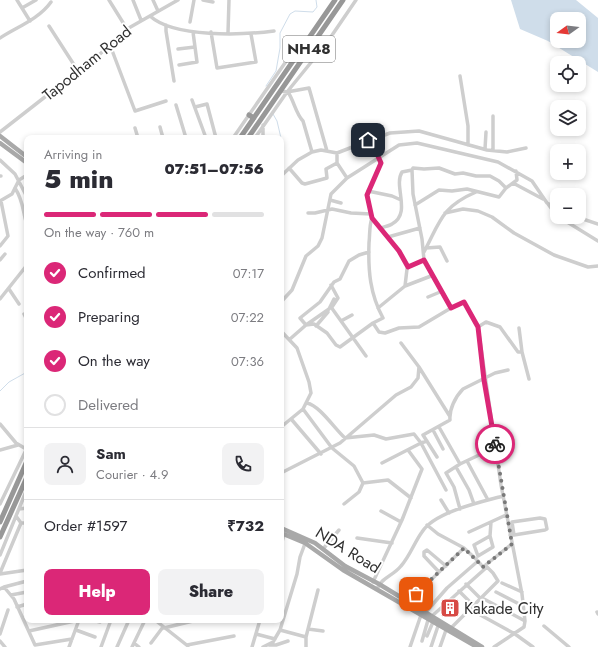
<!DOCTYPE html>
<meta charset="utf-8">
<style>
:root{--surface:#fff;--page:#f2f2f3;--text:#2b2b33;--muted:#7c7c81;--line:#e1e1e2;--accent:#db2777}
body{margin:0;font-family:Jost,sans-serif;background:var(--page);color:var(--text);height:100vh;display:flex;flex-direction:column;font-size:15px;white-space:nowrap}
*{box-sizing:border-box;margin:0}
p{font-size:13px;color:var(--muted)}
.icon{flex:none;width:22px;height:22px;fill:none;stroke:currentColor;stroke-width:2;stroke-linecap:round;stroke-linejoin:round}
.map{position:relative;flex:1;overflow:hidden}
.sheet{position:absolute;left:24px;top:135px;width:260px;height:488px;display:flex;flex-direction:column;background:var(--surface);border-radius:8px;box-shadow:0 2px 6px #0003}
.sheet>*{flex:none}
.needle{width:26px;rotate:255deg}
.fabs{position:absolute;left:550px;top:12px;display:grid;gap:8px}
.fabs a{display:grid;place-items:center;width:36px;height:36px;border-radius:8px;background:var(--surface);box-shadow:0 2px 6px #0003;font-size:20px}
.pin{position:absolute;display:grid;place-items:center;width:34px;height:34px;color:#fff;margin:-17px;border-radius:8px;box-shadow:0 2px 6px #0006}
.courier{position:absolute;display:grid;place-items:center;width:40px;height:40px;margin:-20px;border:3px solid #db2777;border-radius:50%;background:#fff;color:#222;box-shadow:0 1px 5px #0007}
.overview em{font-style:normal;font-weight:800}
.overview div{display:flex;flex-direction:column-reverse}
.overview{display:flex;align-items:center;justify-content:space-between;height:68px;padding:0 20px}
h1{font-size:26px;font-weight:800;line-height:30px}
.bar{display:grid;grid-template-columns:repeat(4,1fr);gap:6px 4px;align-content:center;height:48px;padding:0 20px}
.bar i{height:5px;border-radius:3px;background:var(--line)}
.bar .on{background:var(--accent)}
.bar p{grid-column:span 4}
.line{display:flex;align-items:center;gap:10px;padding:0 20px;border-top:1px solid var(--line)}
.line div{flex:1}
.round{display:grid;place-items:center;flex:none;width:42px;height:42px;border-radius:8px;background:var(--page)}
ol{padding:0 20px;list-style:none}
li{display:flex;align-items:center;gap:12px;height:44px}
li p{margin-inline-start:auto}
li .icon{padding:4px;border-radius:50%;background:var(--accent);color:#fff;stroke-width:4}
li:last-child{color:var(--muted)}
li i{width:22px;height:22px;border:2px solid var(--line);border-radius:50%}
.cta{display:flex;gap:8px;margin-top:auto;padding:8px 20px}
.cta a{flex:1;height:46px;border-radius:8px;background:var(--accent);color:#fff;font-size:16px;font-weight:800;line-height:46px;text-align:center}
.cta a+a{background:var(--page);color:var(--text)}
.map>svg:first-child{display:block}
.water{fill:#cfddea;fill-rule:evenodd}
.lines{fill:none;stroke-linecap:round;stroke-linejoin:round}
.stream{stroke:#cfddea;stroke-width:1}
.minor{stroke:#cecece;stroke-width:3.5}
.major{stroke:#a9a9a9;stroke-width:4.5}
.highway{stroke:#989898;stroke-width:5}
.done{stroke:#797979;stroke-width:4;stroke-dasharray:0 7.2}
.route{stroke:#db2777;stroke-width:5}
.labels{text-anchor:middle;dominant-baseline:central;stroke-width:4;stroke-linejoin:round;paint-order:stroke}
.shield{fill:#fff;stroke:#6f6f6f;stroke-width:1}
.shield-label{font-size:15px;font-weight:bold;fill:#313131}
.street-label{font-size:16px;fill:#313131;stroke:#fff}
.poi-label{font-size:16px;fill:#313131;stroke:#fff;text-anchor:start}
</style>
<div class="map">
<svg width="598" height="647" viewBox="0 0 598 647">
<rect width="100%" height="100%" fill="#fff"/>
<path class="water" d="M511,0H576L598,18V72L548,41L520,29ZM557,19H579V41H557Z"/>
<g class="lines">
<path class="stream" d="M266,86L276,71L280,48V33L290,14L295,11L313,12L317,7L316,0
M273,114L277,121L281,138
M0,391L9,382L27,372"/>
<path class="minor" d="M17,0L30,21
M109,0L127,29
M133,0L141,20
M153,0L158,11
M203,0L213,2
M22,8L36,0
M150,16C174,38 243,35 274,31
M190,22L194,0
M166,25V31L174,81
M49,26L78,71
M211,32L217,68L256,62L251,34
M228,33L229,0
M0,38C17,27 39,19 51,2
M110,45L135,111L166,101
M178,49L195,47
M179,65L197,62L193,32
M460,76L468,126V145
M280,91L288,92C294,101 296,114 303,121L312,152
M192,100L206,138
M176,105L186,138
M195,107L207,104L216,138
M263,125V138
M160,127L163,138
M135,128L138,138
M0,132L100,54L127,29L178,0
M109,137V138
M233,138L287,60L295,57
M255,138L287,92
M368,141L390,133L419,131L487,150L507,152L526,148
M485,149L486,132
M493,150V116
M327,151L309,88L287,92L326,44L356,0
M337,153V163L347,178
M0,160L15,174L27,197
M289,168L302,183L305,184L327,178L326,169L337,163
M412,170L413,168L424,169L439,168L455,174L463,173L476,176H490L499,181L506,188
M0,176H1
M281,176L298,160L312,152L321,150L337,153L368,141L373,145L381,163L367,195L372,218L399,251L408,267L424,260L451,308L464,302L478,327L501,485L522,594L525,621L524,627L494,647
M513,183L543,199
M15,188C24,202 22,210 27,225
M368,191L392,196L401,200
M330,200L341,203
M0,201L12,194L19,180L27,175
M548,204L557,216
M415,205L439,190L452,191L467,189L499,197L506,188L517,180L516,171
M308,213H315L332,209L351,213L371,214
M445,213L463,209L478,211L492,217L514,233L554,255L588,267L598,266
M559,217L598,241
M577,217L598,224
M380,228C384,227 389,226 392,224C412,213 393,186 402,172L412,170L413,194L422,239L424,260
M388,237L420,228
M0,246L8,236L1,201
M426,248L440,247L447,261
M424,252C440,222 441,207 476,192
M0,260L5,254
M331,285L338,298L332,307
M405,286L431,276
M9,289L19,304
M26,292L27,294
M428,297L440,292
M0,299L27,265
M334,299L329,309L306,325L300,318L320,302L334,282L340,279L349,261L359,255L369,252
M281,302L292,290L306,256L318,246L322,238L331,194L347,178L399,145L417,143L498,162L532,181L547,203L557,208
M331,307L366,356
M378,308L405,286L407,269L408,267
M24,314L27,320
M341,321L352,315
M373,323L379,332L385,333L399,328L419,327L451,308
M316,326L328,312
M478,327L486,322L500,327L518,352H522L529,379
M519,328L522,352
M281,331L297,348L309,382L311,393L303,409L281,427
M290,339L306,325L314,324L327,333L336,345L340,347L373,323L383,318C370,294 368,271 369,243C370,235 369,226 372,218
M401,343L419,367L449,415
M307,403C320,406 334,428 345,438L374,435L386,439L414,434L421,443L427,441
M303,409L332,448L354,466L363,483L388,480L411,498
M292,420L321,454
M0,424L16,443L26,449
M439,427L460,464
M433,430L443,449
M0,450L18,445
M437,457L423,435L450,420C449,410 455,397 463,389L495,373L508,370
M467,461L488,500
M382,463L421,443L446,490
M456,467L469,490L474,504
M281,473L340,443L396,395L411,387L418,378L419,367
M441,500L449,513
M0,504L27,448
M344,504L359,492L363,483
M19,509L27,508
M460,509L454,487L446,473L460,464L496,447
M381,511L401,522
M21,523H27
M427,525L438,534L464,548
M469,532L506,515
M510,535H514L545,530L547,529L545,519L540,518L512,522L514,535
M490,536L493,547L478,556L474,545L490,536L491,522
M357,538L392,543
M281,545L284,535
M323,549L339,530
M0,555L27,489
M478,561L483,567L512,544
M439,572L424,556V552L427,550L446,566
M0,573L21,523L16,516
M0,574L27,570
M416,579L424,586
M373,582L402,520L422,469L408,450
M502,583L522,592
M466,584L481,599
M4,587L27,581
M0,589L4,587L14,599L35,645L72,639
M377,589C382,577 393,576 401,566C410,556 414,543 422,532C434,512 481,502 503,496
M459,591L474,606
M496,592L523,606
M11,595L27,592
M484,599L525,621
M408,602L464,548L478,561L447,588L426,612
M17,607L27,604
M475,612L515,634L533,647
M597,612L598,614
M432,616L487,567L493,573L498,581L451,628
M92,620L100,622
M155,620L188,646
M544,626L569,647
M164,628L197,620
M308,629L323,631
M76,630L95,637
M280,630L306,637L318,590
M29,631L79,620
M0,634L8,610
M256,634L275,639
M427,636L433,622
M306,637V647
M0,641L5,647
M422,641L428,620
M134,643L139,647
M151,643L163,627
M187,645L234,636
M269,645H276L288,641
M69,647L79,620
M101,647L111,620
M117,647L129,620
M132,647L145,620
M252,647L260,620
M263,647L273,642L280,630L297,574L300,557L306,541
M410,647L421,615
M431,647L438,626
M440,647L446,630"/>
<path class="major" d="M0,136L27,157
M0,143L27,163
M281,528L315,543L345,566L379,584L482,647
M281,533L305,543L343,570L477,647"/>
<path class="highway" d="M249,115L254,118
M240,138L335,0
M248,138L343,0
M0,522L27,461
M0,537L27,477"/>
</g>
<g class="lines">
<path class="done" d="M416,594L464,548L483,567L512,544L495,444"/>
<path class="route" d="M368,140L373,145L381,163L367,195L372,218L399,251L408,267L424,260L451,308L464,302L478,327L484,380L495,444"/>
</g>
<defs>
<g id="building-square" transform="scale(1)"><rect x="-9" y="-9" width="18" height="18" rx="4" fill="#d74a45" stroke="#fff"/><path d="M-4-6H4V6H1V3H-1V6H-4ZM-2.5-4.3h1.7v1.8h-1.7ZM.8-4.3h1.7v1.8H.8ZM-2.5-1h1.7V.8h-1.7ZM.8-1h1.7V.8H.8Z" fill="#fff"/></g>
</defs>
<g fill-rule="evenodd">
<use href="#building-square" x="450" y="608"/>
</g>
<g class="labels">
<rect class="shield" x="283" y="36" width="52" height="26" rx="3"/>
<g class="shield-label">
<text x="309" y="49">NH48</text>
</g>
<g class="street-label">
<text transform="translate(87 63) rotate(-39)">Tapodham Road</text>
<text transform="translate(348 550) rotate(32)">NDA Road</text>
</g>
<g class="poi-label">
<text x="464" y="608">Kakade City</text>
</g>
</g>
</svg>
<div class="fabs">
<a><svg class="needle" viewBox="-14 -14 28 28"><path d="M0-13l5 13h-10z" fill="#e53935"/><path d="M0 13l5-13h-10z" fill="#7c7c81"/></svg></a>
<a><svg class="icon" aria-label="locate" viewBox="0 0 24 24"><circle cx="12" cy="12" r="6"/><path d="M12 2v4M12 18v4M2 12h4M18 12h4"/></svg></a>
<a><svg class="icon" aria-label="layers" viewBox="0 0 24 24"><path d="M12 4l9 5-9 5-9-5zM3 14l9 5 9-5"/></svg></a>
<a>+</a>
<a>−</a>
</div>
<div class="pin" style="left:416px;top:594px;background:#ea580c"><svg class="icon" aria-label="bag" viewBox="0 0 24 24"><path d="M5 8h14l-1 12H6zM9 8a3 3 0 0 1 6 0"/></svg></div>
<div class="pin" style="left:368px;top:140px;background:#1f2937"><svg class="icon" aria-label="home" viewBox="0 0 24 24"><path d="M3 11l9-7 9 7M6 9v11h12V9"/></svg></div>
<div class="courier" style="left:495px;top:444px"><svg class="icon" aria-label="bike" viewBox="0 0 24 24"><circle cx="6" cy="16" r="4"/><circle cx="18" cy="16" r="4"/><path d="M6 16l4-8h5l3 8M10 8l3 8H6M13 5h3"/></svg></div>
<section class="sheet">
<div class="overview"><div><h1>5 min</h1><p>Arriving in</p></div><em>07:51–07:56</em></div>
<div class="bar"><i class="on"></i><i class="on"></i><i class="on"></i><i></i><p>On the way · 760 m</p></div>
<ol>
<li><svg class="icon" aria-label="check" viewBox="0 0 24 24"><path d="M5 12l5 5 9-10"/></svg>Confirmed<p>07:17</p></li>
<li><svg class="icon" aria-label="check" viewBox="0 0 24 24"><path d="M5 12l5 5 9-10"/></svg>Preparing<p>07:22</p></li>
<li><svg class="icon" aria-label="check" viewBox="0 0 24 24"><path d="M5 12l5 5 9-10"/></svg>On the way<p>07:36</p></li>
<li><i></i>Delivered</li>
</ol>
<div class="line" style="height:72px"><a class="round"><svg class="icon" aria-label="person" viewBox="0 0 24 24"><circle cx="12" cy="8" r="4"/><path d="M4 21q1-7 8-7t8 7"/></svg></a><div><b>Sam</b><p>Courier · 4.9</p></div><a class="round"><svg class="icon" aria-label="phone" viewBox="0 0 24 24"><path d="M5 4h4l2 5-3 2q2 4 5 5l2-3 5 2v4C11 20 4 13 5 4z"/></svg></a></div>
<div class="line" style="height:52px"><div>Order #1597</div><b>₹732</b></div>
<div class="cta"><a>Help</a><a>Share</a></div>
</section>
</div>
